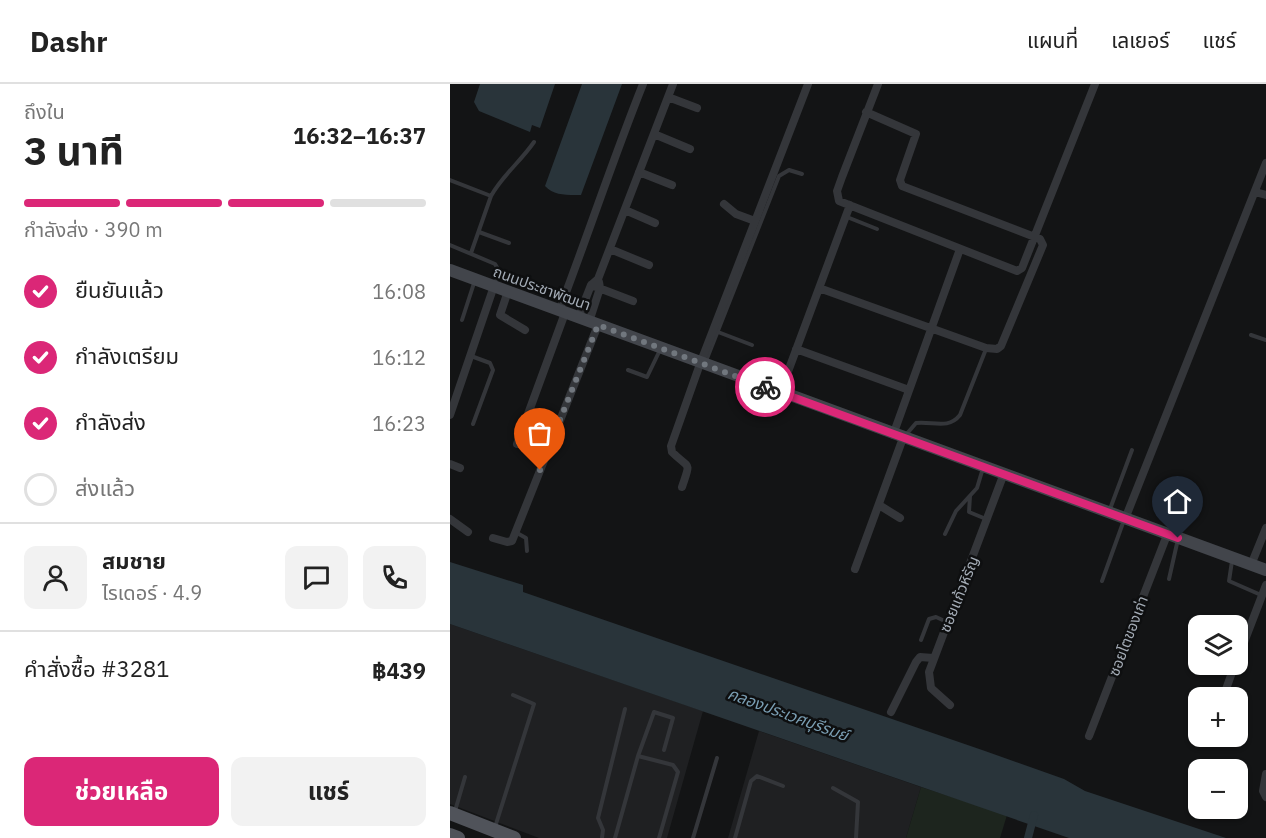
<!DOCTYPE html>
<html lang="th">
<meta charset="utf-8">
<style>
:root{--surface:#fff;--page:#f2f2f2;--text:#222;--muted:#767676;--line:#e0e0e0;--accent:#db2777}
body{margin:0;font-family:"IBM Plex Sans","Noto Sans Thai",sans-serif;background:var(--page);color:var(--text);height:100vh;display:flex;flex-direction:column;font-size:22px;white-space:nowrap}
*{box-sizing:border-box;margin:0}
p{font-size:20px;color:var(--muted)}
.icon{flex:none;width:33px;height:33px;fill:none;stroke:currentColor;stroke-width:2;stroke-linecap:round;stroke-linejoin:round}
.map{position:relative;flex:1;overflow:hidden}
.side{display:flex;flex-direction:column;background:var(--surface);width:450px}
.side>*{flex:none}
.buttons{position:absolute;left:738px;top:531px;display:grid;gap:12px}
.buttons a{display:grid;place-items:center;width:60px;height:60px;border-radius:12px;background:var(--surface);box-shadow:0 2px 4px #0004;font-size:30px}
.pin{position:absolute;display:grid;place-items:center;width:51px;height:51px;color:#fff;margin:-62px -26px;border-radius:50% 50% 50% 0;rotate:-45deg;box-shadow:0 0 6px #0007}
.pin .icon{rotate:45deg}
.courier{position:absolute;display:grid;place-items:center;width:60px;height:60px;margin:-30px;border:4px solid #db2777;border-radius:50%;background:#fff;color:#222;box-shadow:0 2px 8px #0007}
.overview em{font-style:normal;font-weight:700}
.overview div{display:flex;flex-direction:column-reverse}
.overview{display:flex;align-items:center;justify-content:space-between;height:102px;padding:0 24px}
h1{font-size:39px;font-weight:700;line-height:45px}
.bar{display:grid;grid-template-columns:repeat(4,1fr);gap:9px 6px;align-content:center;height:72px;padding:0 24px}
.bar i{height:8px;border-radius:4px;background:var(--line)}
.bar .selected{background:var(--accent)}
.bar p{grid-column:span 4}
.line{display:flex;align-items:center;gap:15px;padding:0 24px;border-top:2px solid var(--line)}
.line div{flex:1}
.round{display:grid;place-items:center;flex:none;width:63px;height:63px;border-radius:12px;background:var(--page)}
ol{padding:0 24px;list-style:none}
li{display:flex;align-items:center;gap:18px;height:66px}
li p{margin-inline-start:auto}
li .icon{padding:6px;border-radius:50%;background:var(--accent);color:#fff;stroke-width:4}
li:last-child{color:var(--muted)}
li i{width:33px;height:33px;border:3px solid var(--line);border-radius:50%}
.button{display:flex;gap:12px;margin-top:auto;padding:12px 24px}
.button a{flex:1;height:69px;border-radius:12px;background:var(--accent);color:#fff;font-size:24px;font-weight:700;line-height:69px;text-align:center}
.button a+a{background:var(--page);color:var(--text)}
header{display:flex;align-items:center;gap:36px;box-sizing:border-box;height:84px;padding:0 30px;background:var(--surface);border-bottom:2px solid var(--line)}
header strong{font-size:28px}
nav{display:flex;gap:33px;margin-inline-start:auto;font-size:21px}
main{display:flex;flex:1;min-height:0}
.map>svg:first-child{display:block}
.built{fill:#1f2022}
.green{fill:#1d251e}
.water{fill:#29343a}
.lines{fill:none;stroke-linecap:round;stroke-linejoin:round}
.canal{stroke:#29343a;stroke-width:8}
.lane{stroke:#34363a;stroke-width:4}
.street{stroke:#34363a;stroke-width:8}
.secondary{stroke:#42454b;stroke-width:12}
.primary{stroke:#50535a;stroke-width:14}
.done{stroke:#71777e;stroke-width:6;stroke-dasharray:0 10.8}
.route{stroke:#db2777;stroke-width:8}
.labels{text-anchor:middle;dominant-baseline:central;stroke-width:5;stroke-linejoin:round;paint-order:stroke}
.street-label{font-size:15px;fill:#a4acb6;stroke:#0e0f10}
.water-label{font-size:16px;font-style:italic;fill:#7a9eb3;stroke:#0e0f10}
</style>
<header>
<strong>Dashr</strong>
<nav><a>แผนที่</a><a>เลเยอร์</a><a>แชร์</a></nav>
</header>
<main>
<section class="side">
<div class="overview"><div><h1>3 นาที</h1><p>ถึงใน</p></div><em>16:32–16:37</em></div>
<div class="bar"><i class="selected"></i><i class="selected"></i><i class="selected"></i><i></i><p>กำลังส่ง · 390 m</p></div>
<ol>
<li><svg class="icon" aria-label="check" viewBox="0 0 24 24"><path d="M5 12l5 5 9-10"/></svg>ยืนยันแล้ว<p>16:08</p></li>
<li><svg class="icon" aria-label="check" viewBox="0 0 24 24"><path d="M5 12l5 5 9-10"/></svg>กำลังเตรียม<p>16:12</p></li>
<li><svg class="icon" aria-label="check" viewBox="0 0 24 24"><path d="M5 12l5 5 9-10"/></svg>กำลังส่ง<p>16:23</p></li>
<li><i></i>ส่งแล้ว</li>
</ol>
<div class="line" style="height:108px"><a class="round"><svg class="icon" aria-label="person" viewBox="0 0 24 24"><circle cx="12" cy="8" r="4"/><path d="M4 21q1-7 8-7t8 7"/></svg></a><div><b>สมชาย</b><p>ไรเดอร์ · 4.9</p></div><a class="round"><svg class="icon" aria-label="chat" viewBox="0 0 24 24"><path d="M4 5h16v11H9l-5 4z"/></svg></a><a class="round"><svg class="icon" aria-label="phone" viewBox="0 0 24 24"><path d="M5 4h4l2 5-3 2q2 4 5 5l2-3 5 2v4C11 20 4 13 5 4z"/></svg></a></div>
<div class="line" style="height:78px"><div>คำสั่งซื้อ #3281</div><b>฿439</b></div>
<div class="button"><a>ช่วยเหลือ</a><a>แชร์</a></div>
</section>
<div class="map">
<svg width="816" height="754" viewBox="0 0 816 754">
<rect width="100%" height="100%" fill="#131415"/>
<path class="built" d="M0,540L253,627L217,754H89L0,720Z
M309,647L471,703L456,754H278Z"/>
<path class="green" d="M471,703L557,731L550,754H456Z"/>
<path class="water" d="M30,0H105L90,44L82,41L80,48L29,27L24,18Z
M132,0H172L131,111C118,111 104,112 95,102Z
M0,478L73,501V508L535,667L614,695L635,707L776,754H619L0,540Z"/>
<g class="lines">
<path class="canal" d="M578,754L584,731"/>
<path class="lane" d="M0,96L41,112C52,92 71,77 84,58
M397,133L427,145
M29,148L59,159
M0,161L45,180L48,185L45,199
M21,169L41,112
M12,236L25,196
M268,248L302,261
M801,251L816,256
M21,272L40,279L43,286L23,340
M256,277L329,92L339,86L352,90
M178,286L197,293L210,266
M455,352L466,339C483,337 498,346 510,331L536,265
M520,412L519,428L536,435
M660,425L682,366
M67,449L76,454L77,467
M495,450L506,427L527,404L533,384
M782,477L779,497L811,511
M719,495L728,455
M652,497L674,436
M471,556L479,535L486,533L497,538
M188,672L223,681L228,688L209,754
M383,704L408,718L406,754
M5,727L15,693
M45,743L84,620L63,611
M152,754L153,746L148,734L175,625
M165,754L188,672L204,628L223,634L214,666
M243,754L267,674
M285,754L301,697L307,692L333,702"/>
<path class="street" d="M428,0L392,93L387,107L389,117L567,187L572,184L645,0
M218,13L247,24
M204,50L240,65
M189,88L222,101
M805,108L816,111
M274,120L286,130L305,137
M175,126L205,139
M160,165L199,181
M141,201L183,217
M369,204L536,264L547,265L551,262L593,161L590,155L452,102L450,96L466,50L416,28
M58,207L50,231L75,246
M109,227C138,151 163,75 193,0
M128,234L141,201L148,195L223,0
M139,238L150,204L149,198
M346,265L459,306
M297,296L315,290L334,297
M330,309L400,121
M0,331L44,202
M443,351L510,165
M67,360L115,229
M0,380L10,384
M232,403C241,376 240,386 222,368L221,362L250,280L358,0
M429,421L450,434
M0,435L18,448
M675,435L816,79
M43,454L57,458L62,457L148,241
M801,481L816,444
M405,485L453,354
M788,574L816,501
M775,608L785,580
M500,621L481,604L479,588L553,392
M441,628L466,578L470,573L483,574
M639,652L717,451
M816,690L813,707L816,713"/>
<path class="secondary" d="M0,186L816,486"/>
<path class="primary" d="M0,729L64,754
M0,751L8,754"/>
</g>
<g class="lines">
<path class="done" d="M90,386L148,241L315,303"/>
<path class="route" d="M315,303L728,454"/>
</g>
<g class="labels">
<g class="street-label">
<text transform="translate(92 204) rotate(20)">ถนนประชาพัฒนา</text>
<text transform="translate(509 510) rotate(-68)">ซอยแก้วหิรัญ</text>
<text transform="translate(678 552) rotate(-69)">ซอยโตของเก่า</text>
</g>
<g class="water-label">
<text transform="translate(338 630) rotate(20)">คลองประเวศบุรีรมย์</text>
</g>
</g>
</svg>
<div class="buttons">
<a><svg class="icon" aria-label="layers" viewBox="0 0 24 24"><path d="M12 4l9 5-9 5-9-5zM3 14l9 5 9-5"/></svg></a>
<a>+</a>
<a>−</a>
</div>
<div class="pin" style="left:90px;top:386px;background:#ea580c"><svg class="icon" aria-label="bag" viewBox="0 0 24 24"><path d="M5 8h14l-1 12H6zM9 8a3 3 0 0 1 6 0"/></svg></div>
<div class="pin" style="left:728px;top:454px;background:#1f2937"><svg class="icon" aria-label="home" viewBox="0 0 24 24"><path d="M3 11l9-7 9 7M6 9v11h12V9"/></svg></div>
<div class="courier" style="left:315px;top:303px"><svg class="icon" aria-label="bike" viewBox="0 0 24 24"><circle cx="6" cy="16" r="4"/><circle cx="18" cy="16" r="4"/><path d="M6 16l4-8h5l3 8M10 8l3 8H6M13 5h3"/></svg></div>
</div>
</main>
